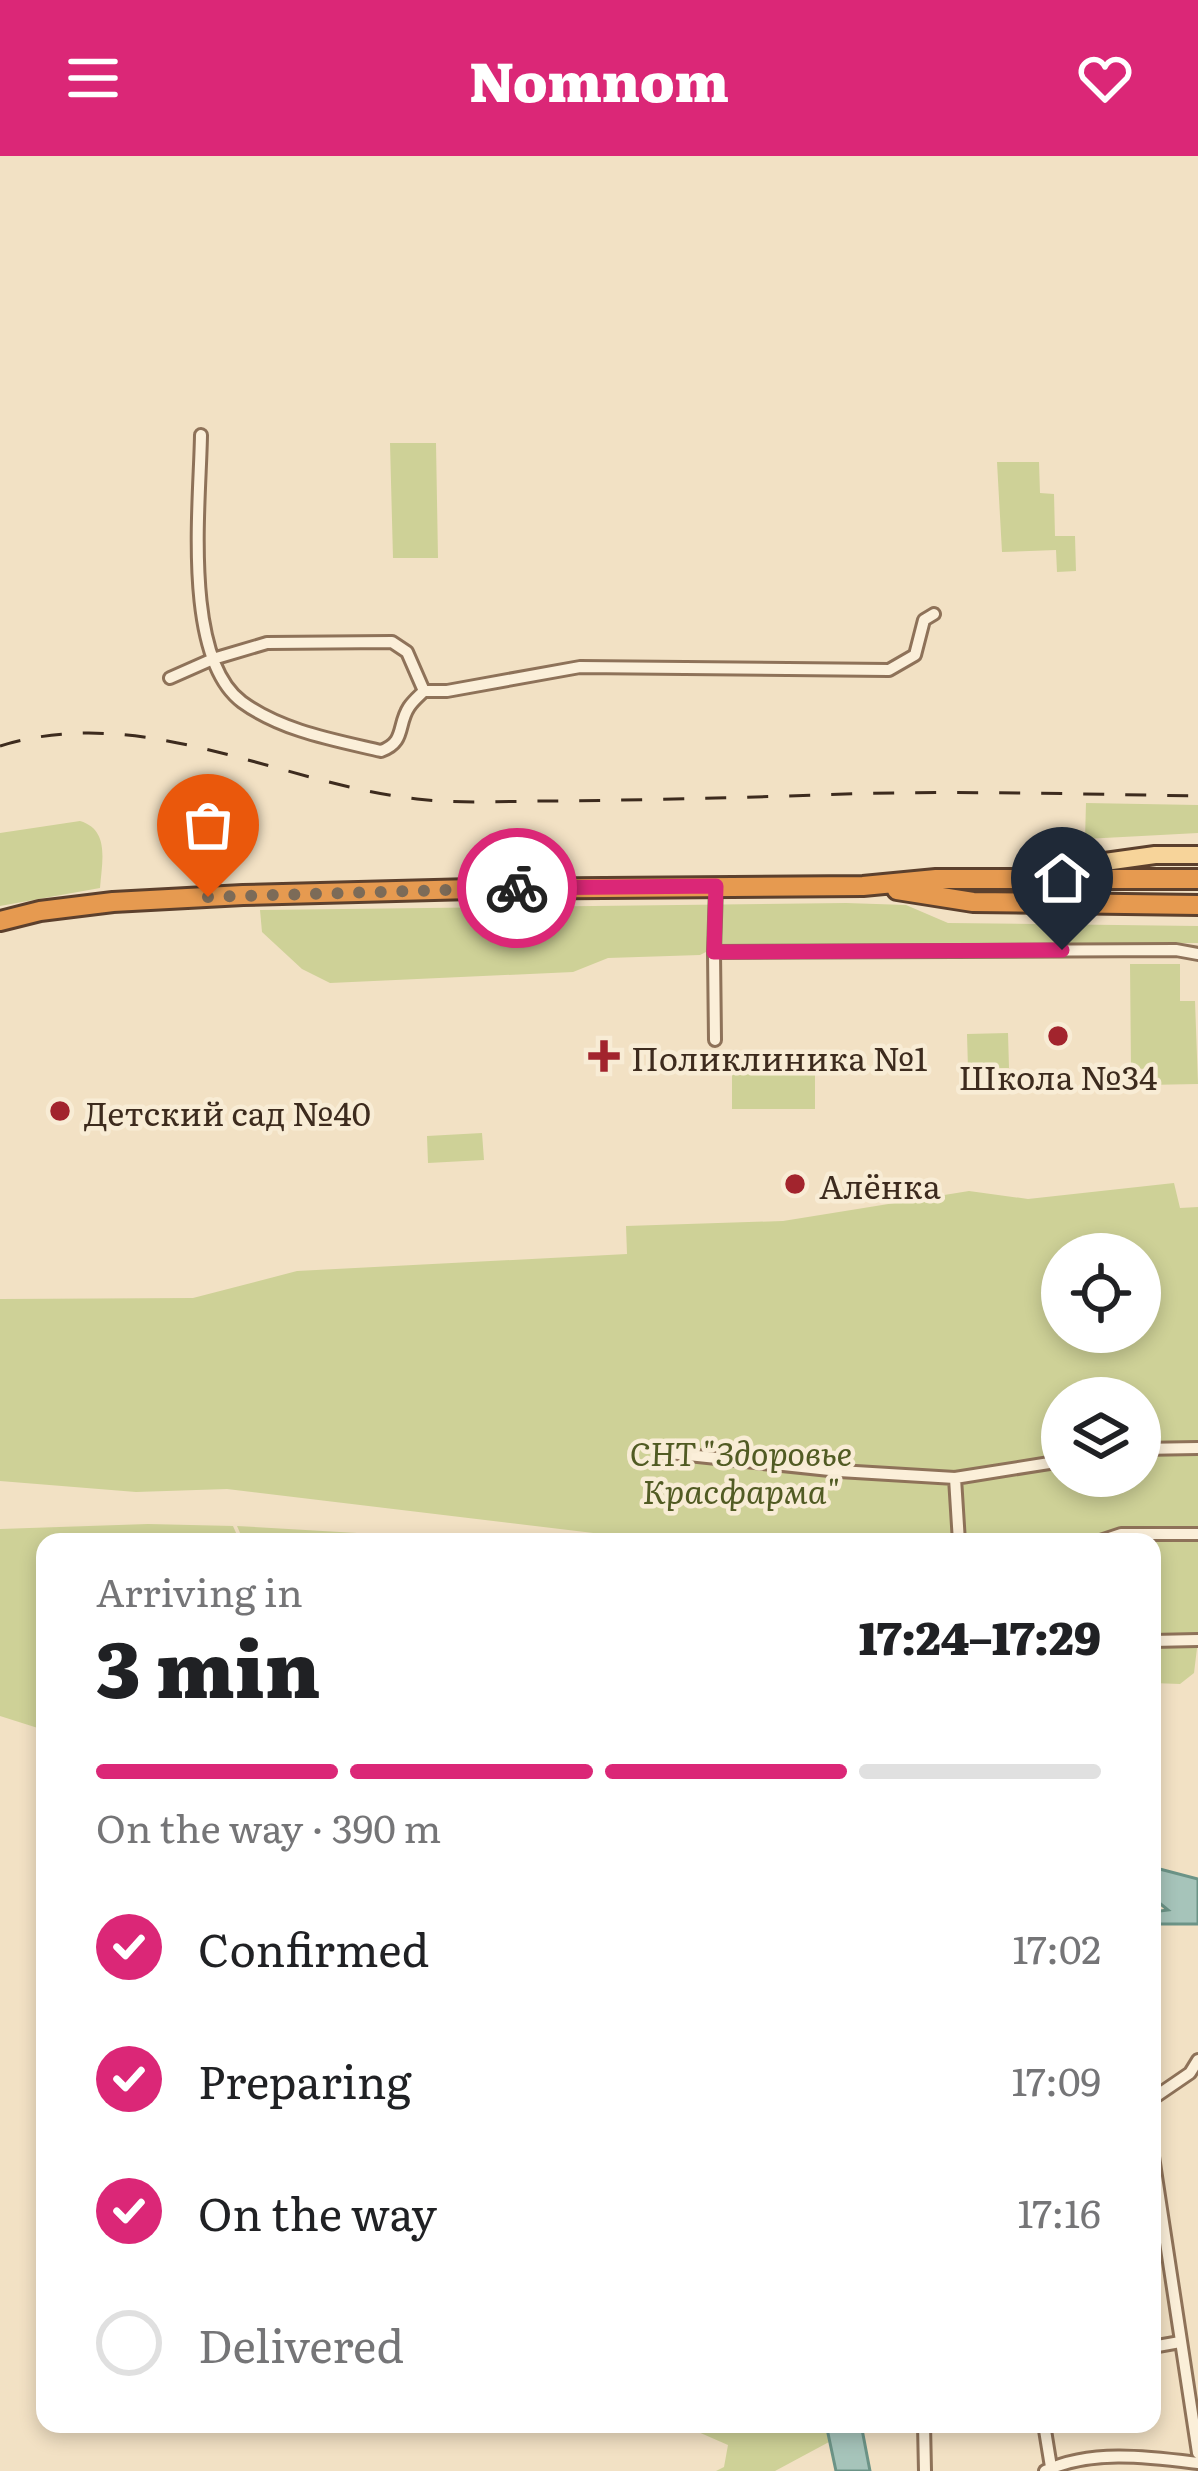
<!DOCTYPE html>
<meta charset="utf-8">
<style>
:root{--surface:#fff;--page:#f6f6f6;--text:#202124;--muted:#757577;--line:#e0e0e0;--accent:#db2777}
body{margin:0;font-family:Literata,serif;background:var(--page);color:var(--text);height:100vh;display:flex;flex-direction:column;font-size:45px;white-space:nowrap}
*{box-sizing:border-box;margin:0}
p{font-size:39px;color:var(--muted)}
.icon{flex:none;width:66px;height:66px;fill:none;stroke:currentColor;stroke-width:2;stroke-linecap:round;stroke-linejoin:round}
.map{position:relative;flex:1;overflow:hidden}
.drawer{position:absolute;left:36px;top:1377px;width:1125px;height:900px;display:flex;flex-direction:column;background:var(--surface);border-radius:24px;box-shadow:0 6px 18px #0003}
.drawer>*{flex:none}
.controls{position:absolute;left:1041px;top:1077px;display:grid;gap:24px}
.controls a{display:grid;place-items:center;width:120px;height:120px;border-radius:50%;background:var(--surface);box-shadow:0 6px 18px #0003;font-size:60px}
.pin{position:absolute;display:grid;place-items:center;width:102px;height:102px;color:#fff;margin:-123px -51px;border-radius:50% 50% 50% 0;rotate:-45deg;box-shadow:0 0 12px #0007}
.pin .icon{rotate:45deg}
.courier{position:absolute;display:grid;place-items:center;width:120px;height:120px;margin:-60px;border:9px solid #db2777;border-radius:50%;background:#fff;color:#222;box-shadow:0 3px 15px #0007}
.headline em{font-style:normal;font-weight:800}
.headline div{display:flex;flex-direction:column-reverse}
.headline{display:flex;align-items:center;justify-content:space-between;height:204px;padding:0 60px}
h1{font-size:78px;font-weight:800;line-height:90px}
.bar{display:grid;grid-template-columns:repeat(4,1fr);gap:18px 12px;align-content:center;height:144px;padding:0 60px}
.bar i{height:15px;border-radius:9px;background:var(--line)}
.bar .on{background:var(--accent)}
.bar p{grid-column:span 4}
ol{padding:0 60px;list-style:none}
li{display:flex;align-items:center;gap:36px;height:132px}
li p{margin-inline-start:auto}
li .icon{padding:12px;border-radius:50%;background:var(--accent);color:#fff;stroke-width:4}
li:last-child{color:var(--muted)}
li i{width:66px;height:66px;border:6px solid var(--line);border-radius:50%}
header{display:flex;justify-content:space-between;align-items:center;height:156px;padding:0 60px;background:var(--accent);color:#fff;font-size:54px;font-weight:800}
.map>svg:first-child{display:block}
.green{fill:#ced197;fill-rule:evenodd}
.water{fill:#a6c4ba;stroke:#6c9487;stroke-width:3}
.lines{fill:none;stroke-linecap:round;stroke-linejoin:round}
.street-casing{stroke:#8e7259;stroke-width:16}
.primary-casing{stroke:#5c402d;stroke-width:22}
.highway-casing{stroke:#5c402d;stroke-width:24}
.street{stroke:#fbefd9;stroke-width:10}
.primary{stroke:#f7d49a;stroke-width:16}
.highway{stroke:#e69a50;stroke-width:18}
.rail{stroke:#3d2b1e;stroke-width:3;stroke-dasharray:21 21;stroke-linecap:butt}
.done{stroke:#7c6b58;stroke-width:12;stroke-dasharray:0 21.6}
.route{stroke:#db2777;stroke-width:15}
.poi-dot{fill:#a2242d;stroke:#f8ecd5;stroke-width:4.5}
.labels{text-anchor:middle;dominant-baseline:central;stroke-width:9;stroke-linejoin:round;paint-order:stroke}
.poi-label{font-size:33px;fill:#3d2b1e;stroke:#f8ecd5;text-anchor:start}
.park-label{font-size:33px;font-style:italic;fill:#515b23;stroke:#f8ecd5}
</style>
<header><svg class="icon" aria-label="menu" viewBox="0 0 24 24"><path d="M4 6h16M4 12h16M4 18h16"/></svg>Nomnom<svg class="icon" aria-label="heart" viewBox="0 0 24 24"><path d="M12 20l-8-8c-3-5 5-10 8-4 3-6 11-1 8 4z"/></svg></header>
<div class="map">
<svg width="1198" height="2315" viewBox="0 0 1198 2315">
<rect width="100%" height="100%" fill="#f2e1c4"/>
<path class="green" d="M390,287H436L438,402H393Z
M997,306H1039L1040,337L1054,338L1055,380H1075L1076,415L1057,416L1056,394L1002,396Z
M1086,647L1198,649V677L1085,683Z
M80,665C110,674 102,705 100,732L0,750V677Z
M846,747L906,749L948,767L1198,770V787L720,789L700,799L608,802L573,816L330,827L302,813L262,776L260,754Z
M1130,808H1180V845H1195L1198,928L1146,929L1145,913L1131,912Z
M1008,877L1009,912L968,913L967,878Z
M815,912V953H732V913Z
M482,977L484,1004L428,1007L427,980Z
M1174,1027L1180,1052L1198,1051V1484L1194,1517L1180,1528L1152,1527V1386H610V1379L227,1333L136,1336L0,1325V1143L193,1142L297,1115L627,1098L626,1070L783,1065L969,1035L1028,1043ZM1062,1098H1140V1176H1062ZM1062,1242H1140V1320H1062Z
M148,1368L233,1370L240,1386H45V1570L41,1573L0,1560V1373Z
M237,1370L477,1384L244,1386Z
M680,2268H825L829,2286L775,2315H716L724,2311L728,2289Z"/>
<path class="water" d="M1152,1711L1198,1723V1768H1152V1756L1168,1754L1152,1741Z
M826,2268H861L870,2315H836Z"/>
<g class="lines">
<g class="street-casing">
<path id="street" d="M201,279C200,347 182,501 242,546C282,575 334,584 381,595C406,586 397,569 409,551C413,545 419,540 424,535
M170,522L213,503L267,487L392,486L407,496L424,535H447L580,511L889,514L915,499L924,464L934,458
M714,796L716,731
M715,884L714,796L1176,794L1198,798
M1140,1293L1198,1292
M669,1297L839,1315L955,1322L1062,1305
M955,1322L959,1386
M642,1385L656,1386
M1097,1386L1121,1378H1198
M1152,1485L1198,1484
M1152,1943L1190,1917L1198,1904
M1152,1994L1198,2297
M1152,2191L1180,2186
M924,2268L925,2315
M1044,2268L1051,2311
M1045,2315C1091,2293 1149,2301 1198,2307"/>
</g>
<g class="primary-casing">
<path id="primary" d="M1026,717L1155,699H1198"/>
</g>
<g class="highway-casing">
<path id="highway" d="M897,734L973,746L1198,749
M0,765L40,755L113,746L243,739L472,733L863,730L936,723H1198"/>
</g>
<use href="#street" class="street"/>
<use href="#primary" class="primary"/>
<use href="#highway" class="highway"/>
<path class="rail" d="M0,590C143,546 277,627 417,643C462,648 509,645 554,645C641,644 729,642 817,639C943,634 1071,638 1198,640"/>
</g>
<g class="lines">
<path class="done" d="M208,741L517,732"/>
<path class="route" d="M517,732L716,730L714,796L1062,794"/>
</g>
<g class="poi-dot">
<circle cx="1058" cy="880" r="12"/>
<path d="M598 882h12v12h12v12h-12v12h-12v-12h-12v-12h12z"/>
<circle cx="60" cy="955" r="12"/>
<circle cx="795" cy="1028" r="12"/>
</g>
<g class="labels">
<g class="poi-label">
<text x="631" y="900">Поликлиника №1</text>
<text x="1058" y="919" text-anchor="middle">Школа №34</text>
<text x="84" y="955">Детский сад №40</text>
<text x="819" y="1028">Алёнка</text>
</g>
<g class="park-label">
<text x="741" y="1295">СНТ "Здоровье<tspan x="741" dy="38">Красфарма"</tspan></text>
</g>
</g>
</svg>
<div class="controls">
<a><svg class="icon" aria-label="locate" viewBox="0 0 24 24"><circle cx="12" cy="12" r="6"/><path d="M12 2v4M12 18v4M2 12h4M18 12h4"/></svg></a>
<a><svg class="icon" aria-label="layers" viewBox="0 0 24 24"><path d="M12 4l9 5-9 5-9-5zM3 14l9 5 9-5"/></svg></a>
</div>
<div class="pin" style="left:208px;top:741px;background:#ea580c"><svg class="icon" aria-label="bag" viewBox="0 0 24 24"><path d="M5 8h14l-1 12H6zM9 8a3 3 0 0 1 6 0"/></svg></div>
<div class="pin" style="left:1062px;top:794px;background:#1f2937"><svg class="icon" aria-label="home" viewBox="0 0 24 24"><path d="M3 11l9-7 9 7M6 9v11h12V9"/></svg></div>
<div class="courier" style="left:517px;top:732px"><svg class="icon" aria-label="bike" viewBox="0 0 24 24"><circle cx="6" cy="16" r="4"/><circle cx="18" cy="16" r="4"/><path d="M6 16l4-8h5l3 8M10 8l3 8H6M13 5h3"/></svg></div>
<section class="drawer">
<div class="headline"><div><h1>3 min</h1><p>Arriving in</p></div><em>17:24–17:29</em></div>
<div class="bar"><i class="on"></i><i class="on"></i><i class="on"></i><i></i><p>On the way · 390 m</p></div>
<ol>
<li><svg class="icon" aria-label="check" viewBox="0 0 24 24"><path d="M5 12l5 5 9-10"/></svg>Confirmed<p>17:02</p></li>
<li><svg class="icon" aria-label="check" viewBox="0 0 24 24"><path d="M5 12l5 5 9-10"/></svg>Preparing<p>17:09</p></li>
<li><svg class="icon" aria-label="check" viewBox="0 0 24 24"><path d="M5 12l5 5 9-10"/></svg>On the way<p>17:16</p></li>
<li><i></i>Delivered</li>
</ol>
</section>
</div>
